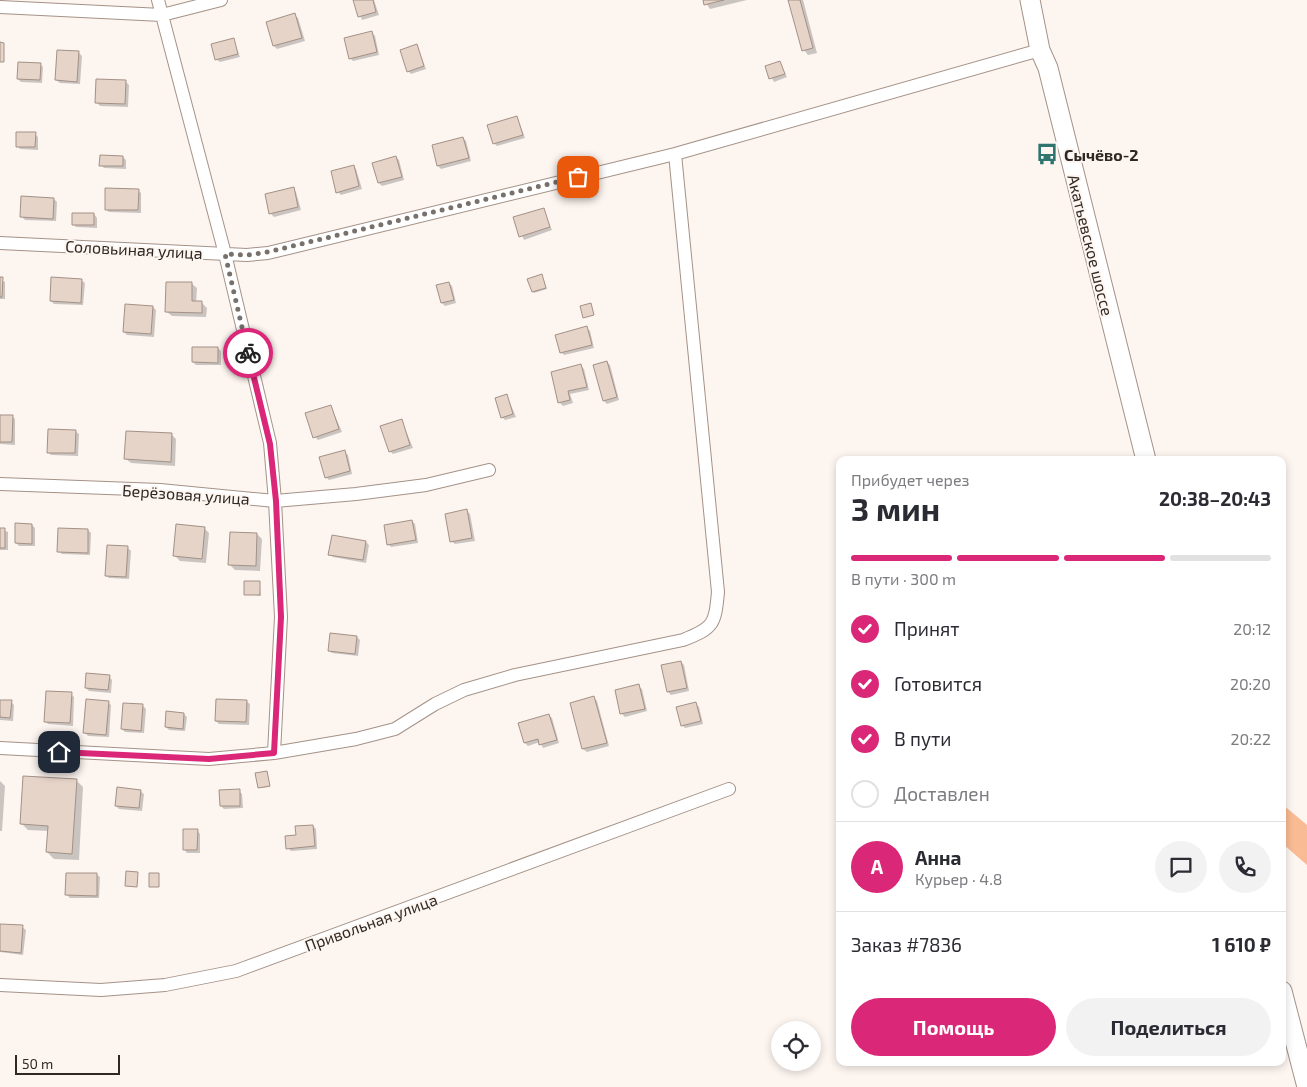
<!DOCTYPE html>
<html lang="ru">
<meta charset="utf-8">
<style>
:root{--surface:#fff;--page:#f2f2f3;--text:#2b2b33;--muted:#7c7c81;--line:#e1e1e2;--accent:#db2777}
body{margin:0;font-family:"Exo 2",sans-serif;background:var(--page);color:var(--text);height:100vh;display:flex;flex-direction:column;font-size:19px;white-space:nowrap}
*{box-sizing:border-box;margin:0}
p{font-size:16px;color:var(--muted)}
.icon{flex:none;width:28px;height:28px;fill:none;stroke:currentColor;stroke-width:2;stroke-linecap:round;stroke-linejoin:round}
.map{position:relative;flex:1;overflow:hidden}
.side{position:absolute;left:836px;top:456px;width:450px;height:610px;display:flex;flex-direction:column;background:var(--surface);border-radius:10px;box-shadow:0 2px 8px #0003}
.side>*{flex:none}
.buttons{position:absolute;left:771px;top:1021px;display:grid;gap:10px}
.buttons a{display:grid;place-items:center;width:50px;height:50px;border-radius:50%;background:var(--surface);box-shadow:0 2px 8px #0003;font-size:25px}
.scale{position:absolute;left:15px;bottom:12px;width:105px;box-sizing:border-box;padding-left:5px;border:2px solid #2f2824;border-top:0;font-size:14px;line-height:18px;white-space:nowrap;color:#2f2824;-webkit-text-stroke:4px #fdf5f0;paint-order:stroke}
.pin{position:absolute;display:grid;place-items:center;width:42px;height:42px;color:#fff;margin:-21px;border-radius:10px;box-shadow:0 2px 8px #0006}
.courier{position:absolute;display:grid;place-items:center;width:50px;height:50px;margin:-25px;border:4px solid #db2777;border-radius:50%;background:#fff;color:#222;box-shadow:0 1px 6px #0007}
.headline em{font-style:normal;font-weight:700}
.headline div{display:flex;flex-direction:column-reverse}
.headline{display:flex;align-items:center;justify-content:space-between;height:85px;padding:0 15px}
h1{font-size:32px;font-weight:700;line-height:38px}
.bar{display:grid;grid-template-columns:repeat(4,1fr);gap:8px 5px;align-content:center;height:60px;padding:0 15px}
.bar i{height:6px;border-radius:4px;background:var(--line)}
.bar .active{background:var(--accent)}
.bar p{grid-column:span 4}
.line{display:flex;align-items:center;gap:12px;padding:0 15px;border-top:1px solid var(--line)}
.line div{flex:1}
.round{display:grid;place-items:center;flex:none;width:52px;height:52px;border-radius:26px;background:var(--page)}
ol{padding:0 15px;list-style:none}
li{display:flex;align-items:center;gap:15px;height:55px}
li p{margin-inline-start:auto}
li .icon{padding:5px;border-radius:50%;background:var(--accent);color:#fff;stroke-width:4}
li:last-child{color:var(--muted)}
li i{width:28px;height:28px;border:2px solid var(--line);border-radius:50%}
.cta{display:flex;gap:10px;margin-top:auto;padding:10px 15px}
.cta a{flex:1;height:58px;border-radius:30px;background:var(--accent);color:#fff;font-size:20px;font-weight:700;line-height:58px;text-align:center}
.cta a+a{background:var(--page);color:var(--text)}
.map>svg:first-child{display:block}
.green{fill:#f9bb93}
.shadow{fill:#0003}
.building{fill:#e7d4c8;stroke:#a39186}
.lines{fill:none;stroke-linecap:round;stroke-linejoin:round}
.street-casing{stroke:#a49287;stroke-width:14}
.secondary-casing{stroke:#a49287;stroke-width:21}
.street{stroke:#fff;stroke-width:12}
.secondary{stroke:#fff;stroke-width:19}
.done{stroke:#77706b;stroke-width:5;stroke-dasharray:0 9}
.route{stroke:#db2777;stroke-width:6}
.labels{text-anchor:middle;dominant-baseline:central;stroke-width:4;stroke-linejoin:round;paint-order:stroke}
.poi-label{font-size:16px;font-weight:bold;fill:#2f2824;stroke:#fdf5f0;text-anchor:start}
.street-label{font-size:16px;fill:#2f2824;stroke:#fdf5f0}
</style>
<div class="map">
<svg width="1307" height="1087" viewBox="0 0 1307 1087">
<rect width="100%" height="100%" fill="#fdf5f0"/>
<path class="green" d="M1282,804L1307,825V865L1283,844Z"/>
<path class="shadow" d="M354,0H374L379,15L362,20Z
M704,0H747L710,9Z
M789,0H803L817,53L808,55L804,50Z
M294,15L298,18L305,41L277,49L274,46L268,23Z
M372,33L375,36L379,55L353,61L350,58Z
M233,40L240,57L220,62L216,59Z
M417,46L426,69L411,74L408,71Z
M79,53L82,56L80,84L60,83L56,80Z
M780,63L787,77L774,82L766,67Z
M40,64L43,67L42,83L21,82L18,79Z
M126,82L129,85L128,107L100,106L96,102Z
M517,117L525,138L497,146L494,143Z
M35,134L38,137V150L20,149L17,146Z
M463,138L466,141L471,161L441,169L438,166L433,146Z
M123,157L126,160V169L104,168L101,165Z
M396,157L399,160L404,180L382,186L379,183Z
M353,166L356,169L362,189L341,195L338,192Z
M293,189L296,192L301,210L274,217L271,214Z
M138,190L141,193V213L109,212L106,209Z
M54,199L57,202L56,221L25,220L21,216Z
M543,209L552,230L524,240L515,218Z
M94,214L97,218V228L76,227L73,224Z
M542,276L547,289L534,293L533,291Z
M0,279L5,282V299H0Z
M81,280L85,283L83,305L54,304L51,301Z
M449,283L452,286L456,303L445,306L442,303Z
M192,284L197,288L196,303H202L207,308L206,317L172,316L167,312Z
M153,307L156,310L154,337L127,335L124,332Z
M587,328L590,331L594,348L564,355L561,352Z
M218,348L221,351V365H196L193,362Z
M607,362L610,365L619,400L607,404L604,401Z
M581,366L584,369L589,390L570,394L573,403L563,406L560,403L552,373Z
M507,396L516,417L505,420L502,417Z
M331,406L342,432L318,440L315,437Z
M0,416H12L15,419V445L0,444Z
M402,421L413,448L393,454L390,451Z
M75,431L79,434L78,456L51,455L48,452Z
M171,434L176,439L175,466L131,463L126,459Z
M344,452L348,455L352,474L329,480L326,477Z
M467,511L470,514L475,541L455,544L451,541Z
M412,521L415,524L418,543L391,547L388,544Z
M32,525L35,528V546H19L16,543Z
M204,528L209,533L206,563L180,561L175,556Z
M0,529L8,532V550H0Z
M88,530L91,533L90,555L62,554L59,551Z
M257,534L262,539L260,571L235,570L230,565Z
M366,542L369,545L366,563L333,557L330,554Z
M128,548L131,551L129,579L109,578L106,575Z
M259,582L261,596L246,594Z
M357,637L360,640L358,656L332,653L329,650Z
M681,662L684,665L689,691L671,695L668,692Z
M109,676L112,680L111,693L89,691L86,688Z
M638,686L642,689L647,711L625,717L622,714L616,691Z
M71,694L74,697L73,726L48,724L45,721Z
M594,698L597,701L609,746L587,752L583,749L571,704Z
M0,701L11,702L14,705L13,721L0,720Z
M246,701L250,704L249,725L219,724L216,721Z
M108,702L111,705L109,737L88,736L84,732Z
M696,704L699,707L703,724L685,728L682,725Z
M143,706L146,709L144,733L125,732L122,729Z
M184,714L187,717L185,731L169,730L166,727Z
M549,715L552,718L559,743L543,748L540,742L528,746L525,743Z
M267,772L270,787L260,788L259,787Z
M76,780L83,787L79,860L54,859L47,852L49,831L28,830L21,823Z
M0,781L5,786L2,831H0Z
M140,791L144,794L142,811L119,809L116,806Z
M239,791L242,794L243,808L224,809L221,806Z
M313,826L316,829L317,849L291,851L288,848L297,836Z
M197,830L200,834V853H187L184,849Z
M96,874L100,877L99,898H70L67,895Z
M0,925L22,927L26,930L23,955L0,952Z"/>
<path class="building" d="M353,0H373L376,12L358,17Z
M703,0H724L704,5Z
M788,0H800L813,48L802,51Z
M295,13L302,38L273,46L266,22Z
M372,31L377,52L349,59L344,38Z
M234,38L238,54L215,60L211,44Z
M0,42L4,43V62H0Z
M417,44L424,66L407,72L400,50Z
M57,50L79,51L77,82L55,80Z
M780,61L785,74L769,79L765,66Z
M18,62L41,63L40,80L17,79Z
M96,79L126,80L125,104L95,103Z
M517,116L523,135L493,144L487,125Z
M16,132H36L35,147H16Z
M463,137L469,158L437,166L432,145Z
M100,155L123,156V166H99Z
M396,156L402,177L378,183L372,163Z
M354,165L359,186L336,193L331,171Z
M294,187L298,207L269,214L265,194Z
M105,188L139,189L138,210H105Z
M21,196L54,198L53,219L20,217Z
M544,208L550,227L519,237L513,217Z
M72,213H94V225H72Z
M542,274L546,288L532,292L527,279Z
M0,277H3L2,297H0Z
M51,277L82,279L81,303L50,301Z
M166,282H192V301H202V313L165,312Z
M449,282L454,300L441,303L436,285Z
M591,303L594,315L583,318L580,306Z
M125,304L153,306L151,334L123,332Z
M587,326L592,345L560,353L555,335Z
M192,347H218V363L192,362Z
M607,361L617,397L603,401L593,365Z
M581,364L587,387L568,391L570,400L558,403L551,372Z
M507,394L513,414L501,418L495,398Z
M331,405L339,429L313,438L305,413Z
M0,415H13L12,442H0Z
M402,419L410,445L389,452L380,426Z
M48,429L76,430L75,453H47Z
M126,431L172,433L171,462L124,459Z
M345,450L350,471L325,478L319,457Z
M467,509L472,538L450,542L445,514Z
M412,520L416,540L387,545L384,525Z
M15,523L32,524V544L15,543Z
M176,524L205,527L202,559L173,556Z
M0,528H5V548H0Z
M58,528L88,529V553L57,552Z
M230,532L257,533L256,566L228,565Z
M332,535L366,541L363,560L328,555Z
M107,545L128,546L126,577L105,576Z
M244,581H260V595H244Z
M330,633L357,636L355,654L328,651Z
M681,661L687,688L667,692L661,665Z
M86,673L110,675L108,690L85,688Z
M639,684L645,709L620,714L615,690Z
M46,691L72,692L70,723L44,722Z
M594,696L607,743L582,749L570,703Z
M86,699L109,701L106,735L83,733Z
M216,699L247,700L246,722L215,721Z
M0,700H12L10,718L0,717Z
M696,702L701,721L681,726L676,707Z
M123,703L143,704L141,731L121,729Z
M166,711L184,713L183,729L165,727Z
M549,714L557,740L539,745L538,739L524,743L518,723Z
M267,771L270,786L258,788L255,773Z
M23,776L77,779L72,854L46,852L48,826L20,824Z
M117,787L141,790L139,808L115,806Z
M240,789V806H220L219,790Z
M313,825L315,846L286,849L285,836L296,835L295,826Z
M183,829H198L197,850H183Z
M126,871L138,872L137,887L125,886Z
M66,873H97V896L65,895Z
M149,873H159V887H149Z
M0,924L23,925L21,953L0,951Z"/>
<g class="lines">
<g class="street-casing">
<path id="street" d="M158,0L225,254L270,443L275,501L281,617L274,753
M0,7L162,15L221,0
M0,243L247,255L268,253L675,154L1040,50
M0,484L160,490L275,501L356,494L426,485L489,470
M0,748L209,759L274,753L356,739L395,729L435,704L464,690L515,675L683,640C714,628 715,624 718,592L675,154
M0,985L101,990L165,985L236,971L729,789"/>
</g>
<g class="secondary-casing">
<path id="secondary" d="M1030,0L1040,50L1048,68L1146,460
M1282,991L1307,1087"/>
</g>
<use href="#street" class="street"/>
<use href="#secondary" class="secondary"/>
</g>
<g class="lines">
<path class="done" d="M248,353L225,254L247,255L268,252L578,177"/>
<path class="route" d="M59,752L209,759L274,753L281,617L276,501L270,444L248,353"/>
</g>
<defs>
<g id="bus-bare" transform="scale(1.725)"><path d="M-5-6H5V4H4V6H2V4H-2V6H-4V4H-5ZM-3.5-4V0h7V-4ZM-3.5 1.2v1.5H-2V1.2ZM2 1.2v1.5H3.5V1.2Z" fill="#2d756e" stroke="#fdf5f0" stroke-width="2.5" paint-order="stroke"/></g>
</defs>
<g fill-rule="evenodd">
<use href="#bus-bare" x="1047" y="154"/>
</g>
<g class="labels">
<g class="poi-label">
<text x="1064" y="154">Сычёво-2</text>
</g>
<g class="street-label">
<text transform="translate(1091 245) rotate(76)">Акатьевское шоссе</text>
<text transform="translate(134 249) rotate(3)">Соловьиная улица</text>
<text transform="translate(186 494) rotate(4)">Берёзовая улица</text>
<text transform="translate(371 922) rotate(-20)">Привольная улица</text>
</g>
</g>
</svg>
<div class="buttons">
<a><svg class="icon" aria-label="locate" viewBox="0 0 24 24"><circle cx="12" cy="12" r="6"/><path d="M12 2v4M12 18v4M2 12h4M18 12h4"/></svg></a>
</div>
<div class="scale">50 m</div>
<div class="pin" style="left:578px;top:177px;background:#ea580c"><svg class="icon" aria-label="bag" viewBox="0 0 24 24"><path d="M5 8h14l-1 12H6zM9 8a3 3 0 0 1 6 0"/></svg></div>
<div class="pin" style="left:59px;top:752px;background:#1f2937"><svg class="icon" aria-label="home" viewBox="0 0 24 24"><path d="M3 11l9-7 9 7M6 9v11h12V9"/></svg></div>
<div class="courier" style="left:248px;top:353px"><svg class="icon" aria-label="bike" viewBox="0 0 24 24"><circle cx="6" cy="16" r="4"/><circle cx="18" cy="16" r="4"/><path d="M6 16l4-8h5l3 8M10 8l3 8H6M13 5h3"/></svg></div>
<section class="side">
<div class="headline"><div><h1>3 мин</h1><p>Прибудет через</p></div><em>20:38–20:43</em></div>
<div class="bar"><i class="active"></i><i class="active"></i><i class="active"></i><i></i><p>В пути · 300 m</p></div>
<ol>
<li><svg class="icon" aria-label="check" viewBox="0 0 24 24"><path d="M5 12l5 5 9-10"/></svg>Принят<p>20:12</p></li>
<li><svg class="icon" aria-label="check" viewBox="0 0 24 24"><path d="M5 12l5 5 9-10"/></svg>Готовится<p>20:20</p></li>
<li><svg class="icon" aria-label="check" viewBox="0 0 24 24"><path d="M5 12l5 5 9-10"/></svg>В пути<p>20:22</p></li>
<li><i></i>Доставлен</li>
</ol>
<div class="line" style="height:90px"><b class="round" style="background:var(--accent);color:#fff">А</b><div><b>Анна</b><p>Курьер · 4.8</p></div><a class="round"><svg class="icon" aria-label="chat" viewBox="0 0 24 24"><path d="M4 5h16v11H9l-5 4z"/></svg></a><a class="round"><svg class="icon" aria-label="phone" viewBox="0 0 24 24"><path d="M5 4h4l2 5-3 2q2 4 5 5l2-3 5 2v4C11 20 4 13 5 4z"/></svg></a></div>
<div class="line" style="height:65px"><div>Заказ #7836</div><b>1 610 ₽</b></div>
<div class="cta"><a>Помощь</a><a>Поделиться</a></div>
</section>
</div>
